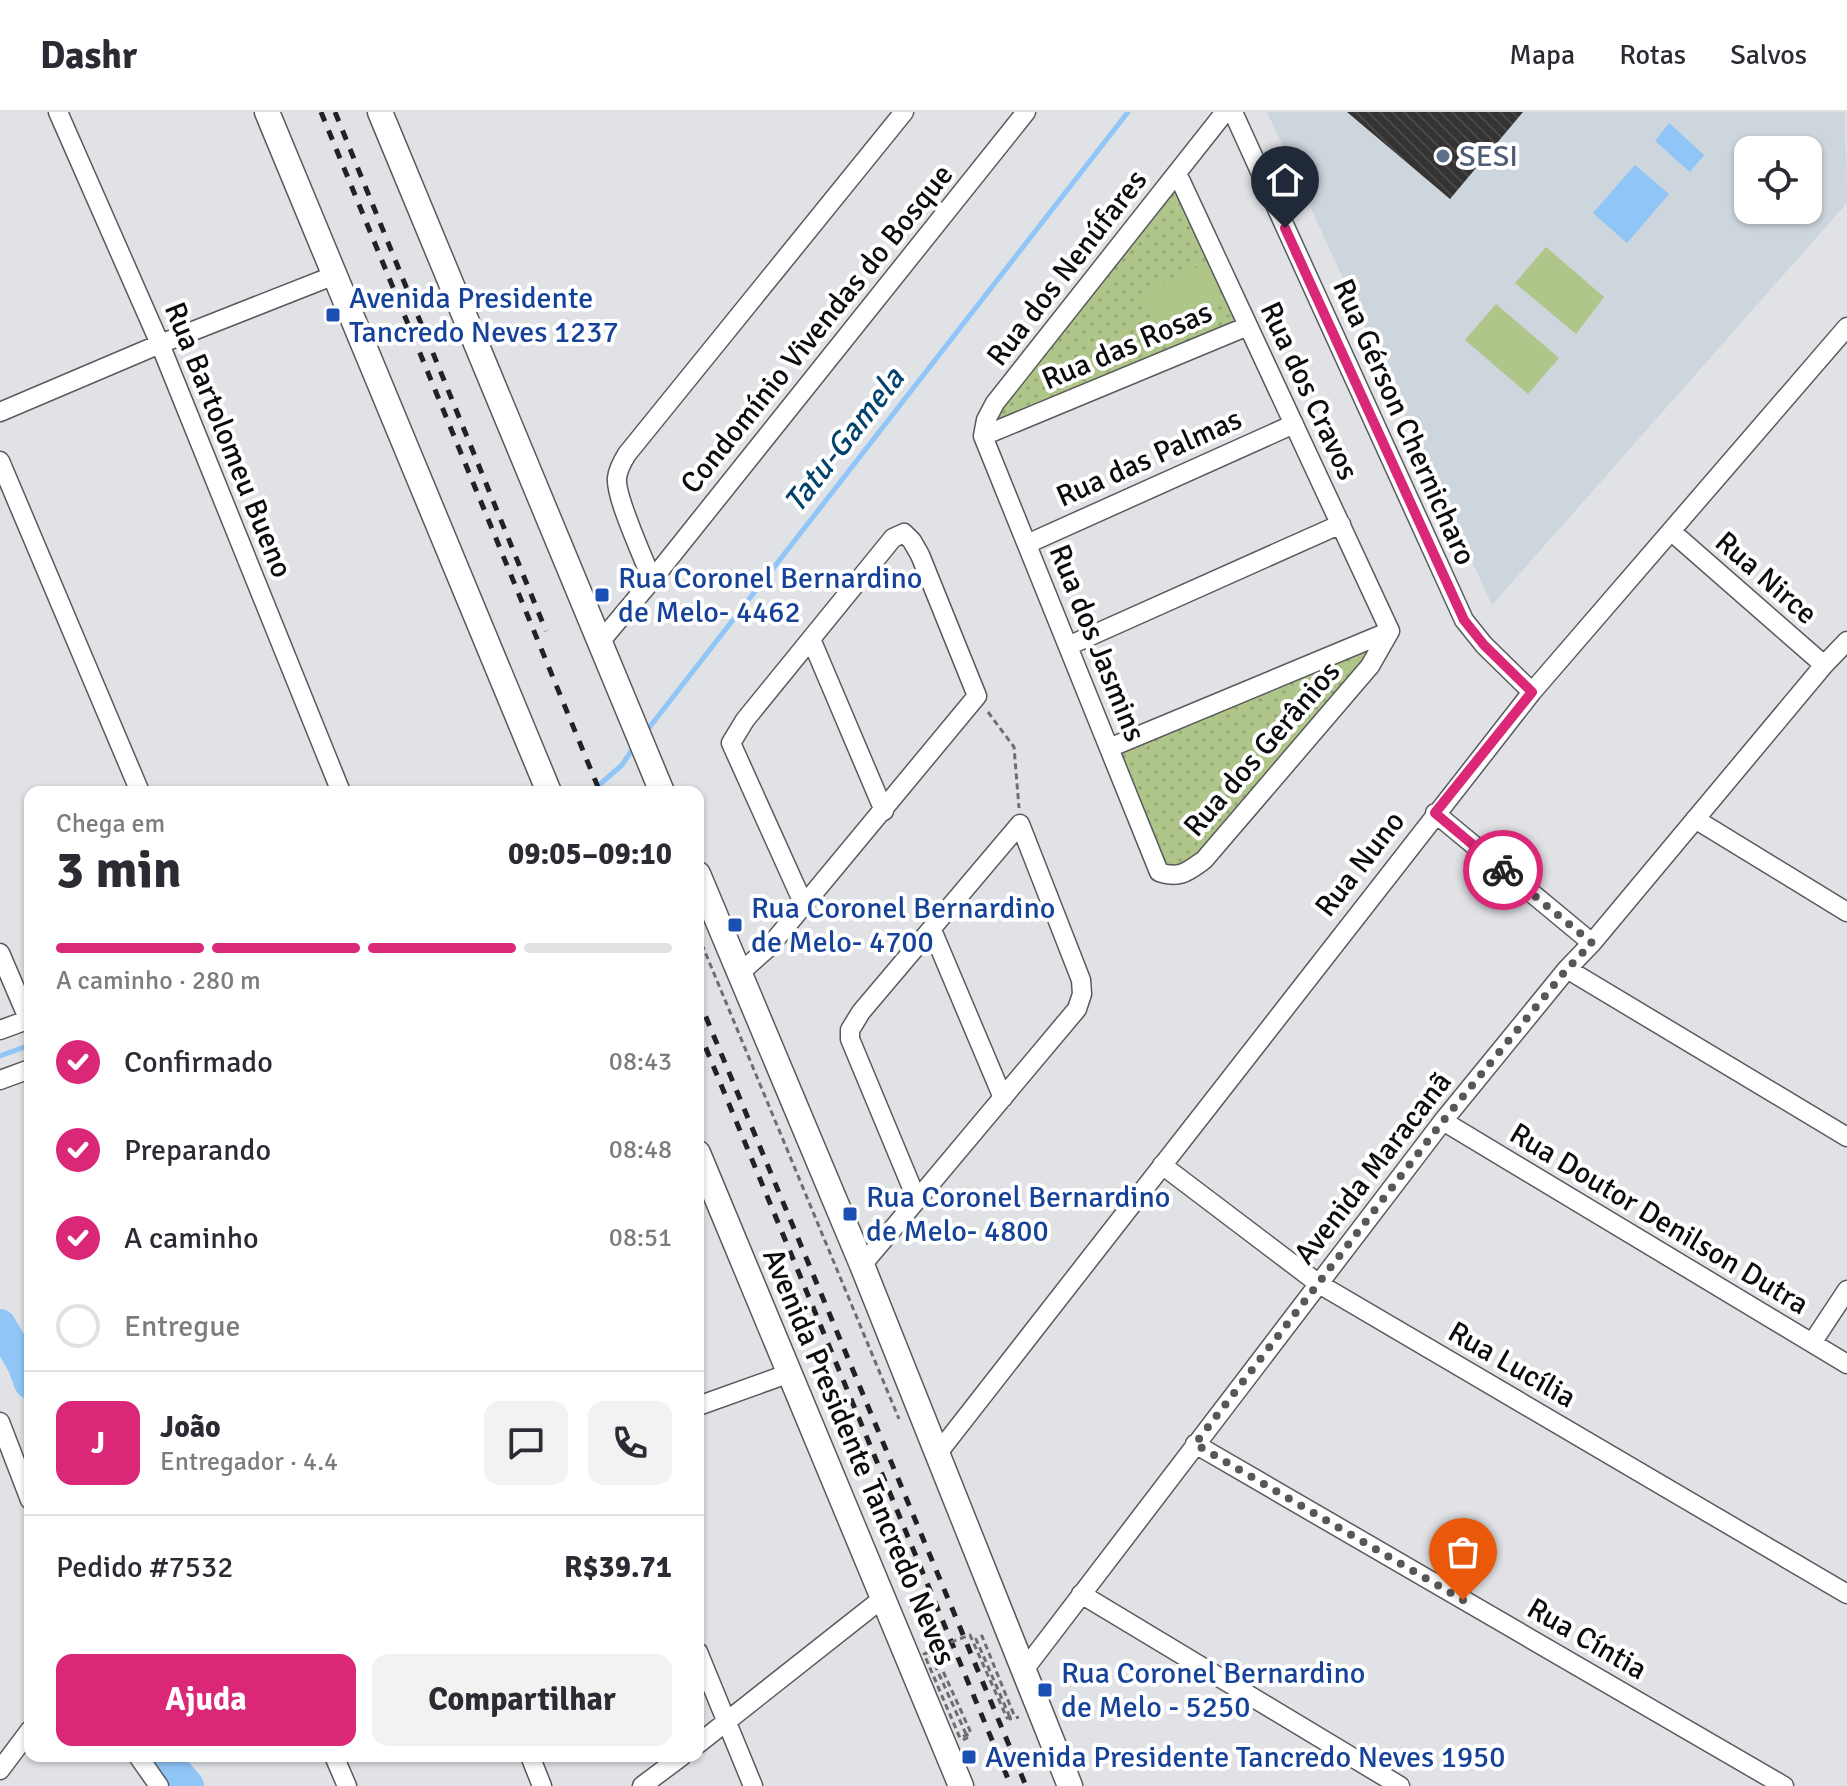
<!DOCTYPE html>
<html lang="pt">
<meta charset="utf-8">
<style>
:root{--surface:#fff;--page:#f2f2f3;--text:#2b2b33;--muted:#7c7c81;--line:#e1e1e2;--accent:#db2777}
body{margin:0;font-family:Signika,sans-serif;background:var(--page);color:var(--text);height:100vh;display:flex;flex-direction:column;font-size:30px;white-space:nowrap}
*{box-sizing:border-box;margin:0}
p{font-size:26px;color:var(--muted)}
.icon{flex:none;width:44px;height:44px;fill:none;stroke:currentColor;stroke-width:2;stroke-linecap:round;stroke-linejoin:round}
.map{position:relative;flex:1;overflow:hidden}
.side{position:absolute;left:24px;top:674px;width:680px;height:976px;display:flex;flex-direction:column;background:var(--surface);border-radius:16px;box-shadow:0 2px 6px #0004}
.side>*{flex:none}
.fabs{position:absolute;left:1734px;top:24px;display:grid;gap:16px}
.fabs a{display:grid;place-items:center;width:88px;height:88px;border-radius:16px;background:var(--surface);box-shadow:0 2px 6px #0004;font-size:40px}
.pin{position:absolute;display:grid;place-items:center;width:68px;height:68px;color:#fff;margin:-82px -34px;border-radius:50% 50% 50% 0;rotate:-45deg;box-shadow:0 0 8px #0007}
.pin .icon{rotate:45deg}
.courier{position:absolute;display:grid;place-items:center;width:80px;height:80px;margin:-40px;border:6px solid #db2777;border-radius:50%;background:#fff;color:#222;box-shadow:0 2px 10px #0007}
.summary em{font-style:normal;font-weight:700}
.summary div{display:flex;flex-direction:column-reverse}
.summary{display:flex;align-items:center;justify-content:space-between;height:136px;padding:0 32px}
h1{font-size:52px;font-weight:700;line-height:60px}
.bar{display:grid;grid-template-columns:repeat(4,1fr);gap:12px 8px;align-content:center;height:96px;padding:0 32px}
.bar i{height:10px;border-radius:6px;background:var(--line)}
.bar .on{background:var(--accent)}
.bar p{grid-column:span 4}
.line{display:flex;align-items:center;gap:20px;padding:0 32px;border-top:2px solid var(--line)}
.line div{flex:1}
.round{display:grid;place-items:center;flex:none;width:84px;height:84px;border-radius:16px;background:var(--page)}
ol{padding:0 32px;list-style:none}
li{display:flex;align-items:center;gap:24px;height:88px}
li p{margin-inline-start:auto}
li .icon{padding:8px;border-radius:50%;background:var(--accent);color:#fff;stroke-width:4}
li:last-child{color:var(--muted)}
li i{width:44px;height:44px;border:4px solid var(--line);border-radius:50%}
.cta{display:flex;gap:16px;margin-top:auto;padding:16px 32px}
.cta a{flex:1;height:92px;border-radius:16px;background:var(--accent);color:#fff;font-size:32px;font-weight:700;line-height:92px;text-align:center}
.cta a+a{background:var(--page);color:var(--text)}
header{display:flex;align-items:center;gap:48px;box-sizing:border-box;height:112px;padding:0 40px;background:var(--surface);border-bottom:2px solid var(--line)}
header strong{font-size:38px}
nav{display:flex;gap:44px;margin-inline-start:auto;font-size:28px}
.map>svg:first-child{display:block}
.built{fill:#cdd5dd;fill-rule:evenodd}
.green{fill:url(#green-dots)}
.pitch{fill:#afc589}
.water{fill:#8fc5f7}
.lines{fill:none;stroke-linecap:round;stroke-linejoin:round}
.stream{stroke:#8fc5f7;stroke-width:5}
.river{stroke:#8fc5f7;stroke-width:32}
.building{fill:url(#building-back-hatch)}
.street-casing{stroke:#585b5d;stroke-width:21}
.secondary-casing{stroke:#585b5d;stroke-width:27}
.path{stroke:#6d6e71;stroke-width:3;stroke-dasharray:6 4;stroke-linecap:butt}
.street{stroke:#fff;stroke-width:18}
.secondary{stroke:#fff;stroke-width:24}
.rail{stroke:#212224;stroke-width:5;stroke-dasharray:10 10;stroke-linecap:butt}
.path-bridge{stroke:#6d6e71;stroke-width:3;stroke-dasharray:6 4;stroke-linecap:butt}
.done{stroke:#565759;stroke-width:8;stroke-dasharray:0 14.4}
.route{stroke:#db2777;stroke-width:10}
.service-dot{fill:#5c6f8a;stroke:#fff;stroke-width:3}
.transit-dot{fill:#1a4fb4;stroke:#fff;stroke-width:3}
.labels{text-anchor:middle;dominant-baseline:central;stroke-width:8;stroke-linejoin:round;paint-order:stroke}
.service-label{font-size:30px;fill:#4e5e75;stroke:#fff;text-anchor:start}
.street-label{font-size:30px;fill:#0b0c0d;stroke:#fff}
.transit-label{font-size:30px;fill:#164399;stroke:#fff;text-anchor:start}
.water-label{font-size:32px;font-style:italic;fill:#01426f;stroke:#fff}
</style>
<header>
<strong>Dashr</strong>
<nav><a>Mapa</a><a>Rotas</a><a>Salvos</a></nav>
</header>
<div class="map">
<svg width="1847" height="1674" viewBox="0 0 1847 1674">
<defs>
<pattern id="green-dots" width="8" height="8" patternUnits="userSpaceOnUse" patternTransform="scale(2)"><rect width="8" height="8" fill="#afc589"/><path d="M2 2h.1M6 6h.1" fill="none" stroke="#95a875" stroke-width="1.8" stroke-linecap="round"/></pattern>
<pattern id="building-back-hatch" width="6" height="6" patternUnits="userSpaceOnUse" patternTransform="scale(2)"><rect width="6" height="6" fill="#353331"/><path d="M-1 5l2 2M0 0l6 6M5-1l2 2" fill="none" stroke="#484745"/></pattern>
</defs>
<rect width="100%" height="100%" fill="#e0e2e6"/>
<path class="built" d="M1267,0H1845L1847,91L1492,493ZM1748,38H1808V98H1748Z"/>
<path class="green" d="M1177,68L1241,210L988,318L989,310Z
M1386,528L1202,743L1185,755L1159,760L1113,638Z"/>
<path class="pitch" d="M1546,135L1604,185L1576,222L1515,171Z
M1207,150L1223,187L1157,216L1141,182Z
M1496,192L1559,246L1528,282L1465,228Z"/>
<path class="water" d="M1669,11L1704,43L1690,60L1655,29Z
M1635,53L1669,82L1627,131L1593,101Z"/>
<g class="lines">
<path class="stream" d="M645,621L1128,0
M591,680L622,653L634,635
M0,944L30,933"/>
<path class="river" d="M0,1213L23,1252L30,1271
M163,1644L188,1674"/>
</g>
<path class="building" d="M1347,0H1523L1450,87Z"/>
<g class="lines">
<g class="street-casing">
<path id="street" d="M58,0L160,232L341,680
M1233,0L1464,508L1484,533L1532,580
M1177,61L1390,519
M0,300L160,232L335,163
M983,324L1159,760C1180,767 1187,760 1204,748L1370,554L1390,519
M983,324L986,308L995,291L1225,0
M983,324L1248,214
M0,349L140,680
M1672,420L1824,553
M1027,432L1294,312
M652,468C644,447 615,385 617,366C618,357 622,350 627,342L904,0
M811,527L884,699
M600,530L652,468L1026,0
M1068,534L1341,412
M1109,636L1390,519
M1435,701L1592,831
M1695,707L1847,800
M932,818L1003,986
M0,841L30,911
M1567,857L1847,1025
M741,860L769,835L977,584L920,443L912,429L904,421L893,426L745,608L731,631L804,793
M0,918L30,907
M0,968L30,957
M1443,1009L1847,1252
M1162,1053L1319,1172L1847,1482
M862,1153L885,1126L1077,897L1082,882L1081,868L1020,712L861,900L850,918V927L917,1088
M1812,1231L1847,1178
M698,1294L790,1261
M0,1310L30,1388
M1195,1332L1784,1674
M938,1341L1532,580L1847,215
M1081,1482L1400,1674
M698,1540L753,1674
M1024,1558L1443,1009L1567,857L1592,831L1824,553L1847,529
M698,1632L883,1486
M138,1644L159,1674
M334,1644L347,1674
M530,1644L542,1674
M0,1658L30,1618
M642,1674L682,1644"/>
</g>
<g class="secondary-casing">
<path id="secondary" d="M267,0L549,680
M380,0L662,680
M698,762L862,1153L1070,1674
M698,1041L961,1674"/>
</g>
<path class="path" d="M988,600L1014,635L1019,696
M698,823L899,1307
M1009,1603L1010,1607L1019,1605
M963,1628L967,1626L966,1622"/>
<use href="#street" class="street"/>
<use href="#secondary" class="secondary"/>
<path class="rail" d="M321,0L600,680
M335,0L546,519
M698,886L1026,1674
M698,917L1011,1674"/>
<path class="path-bridge" d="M966,1622L929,1540L924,1542L960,1626L971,1621L933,1537L970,1523L1007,1606L1014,1603L982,1524L976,1527L1009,1603"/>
</g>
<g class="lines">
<path class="done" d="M1463,1488L1195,1332L1443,1009L1567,857L1592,831L1503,758"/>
<path class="route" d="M1285,116L1464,508L1484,533L1532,580L1435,701L1503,758"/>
</g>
<circle class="service-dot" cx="1443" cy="44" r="8"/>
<g class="transit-dot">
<rect x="325" y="195" width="16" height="16" rx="4"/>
<rect x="594" y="475" width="16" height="16" rx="4"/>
<rect x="727" y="805" width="16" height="16" rx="4"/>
<rect x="842" y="1094" width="16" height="16" rx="4"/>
<rect x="1037" y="1570" width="16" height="16" rx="4"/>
<rect x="961" y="1637" width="16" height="16" rx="4"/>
</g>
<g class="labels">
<g class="service-label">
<text x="1459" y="44">SESI</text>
</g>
<g class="street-label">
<text transform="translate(1067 156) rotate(-52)">Rua dos Nenúfares</text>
<text transform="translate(817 217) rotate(-51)">Condomínio Vivendas do Bosque</text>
<text transform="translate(1127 234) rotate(-23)">Rua das Rosas</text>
<text transform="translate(1309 279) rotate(65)">Rua dos Cravos</text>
<text transform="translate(1404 310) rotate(66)">Rua Gérson Chernicharo</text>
<text transform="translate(228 328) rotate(68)">Rua Bartolomeu Bueno</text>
<text transform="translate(1149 346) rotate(-24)">Rua das Palmas</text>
<text transform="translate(1766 466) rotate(41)">Rua Nirce</text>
<text transform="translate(1097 531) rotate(68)">Rua dos Jasmins</text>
<text transform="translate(1262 637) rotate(-49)">Rua dos Gerânios</text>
<text transform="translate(1360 752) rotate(-52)">Rua Nuno</text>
<text transform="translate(1373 1056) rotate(-52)">Avenida Maracanã</text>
<text transform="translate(1659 1107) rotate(31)">Rua Doutor Denilson Dutra</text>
<text transform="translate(1512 1253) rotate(30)">Rua Lucília</text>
<text transform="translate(859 1345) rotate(67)">Avenida Presidente Tancredo Neves</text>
<text transform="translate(1587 1527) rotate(30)">Rua Cíntia</text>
</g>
<g class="transit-label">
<text x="349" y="186">Avenida Presidente<tspan x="349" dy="34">Tancredo Neves 1237</tspan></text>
<text x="618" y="466">Rua Coronel Bernardino<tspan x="618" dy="34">de Melo- 4462</tspan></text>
<text x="751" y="796">Rua Coronel Bernardino<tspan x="751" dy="34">de Melo- 4700</tspan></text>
<text x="866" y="1085">Rua Coronel Bernardino<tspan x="866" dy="34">de Melo- 4800</tspan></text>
<text x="1061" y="1561">Rua Coronel Bernardino<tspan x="1061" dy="34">de Melo - 5250</tspan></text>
<text x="985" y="1645">Avenida Presidente Tancredo Neves 1950</text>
</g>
<g class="water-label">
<text transform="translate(844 328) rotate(-52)">Tatu-Gamela</text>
</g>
</g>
</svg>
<div class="fabs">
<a><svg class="icon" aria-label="locate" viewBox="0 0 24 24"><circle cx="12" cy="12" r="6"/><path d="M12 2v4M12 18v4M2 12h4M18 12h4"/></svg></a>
</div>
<div class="pin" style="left:1463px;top:1488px;background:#ea580c"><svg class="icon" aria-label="bag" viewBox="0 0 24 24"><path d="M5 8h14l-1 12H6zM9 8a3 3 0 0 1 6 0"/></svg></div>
<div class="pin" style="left:1285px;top:116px;background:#1f2937"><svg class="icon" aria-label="home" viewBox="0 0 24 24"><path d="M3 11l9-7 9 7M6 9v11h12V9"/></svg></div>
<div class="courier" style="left:1503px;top:758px"><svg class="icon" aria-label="bike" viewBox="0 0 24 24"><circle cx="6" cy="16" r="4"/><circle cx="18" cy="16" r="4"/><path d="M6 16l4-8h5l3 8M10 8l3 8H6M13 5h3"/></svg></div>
<section class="side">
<div class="summary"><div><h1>3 min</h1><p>Chega em</p></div><em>09:05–09:10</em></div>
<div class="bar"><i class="on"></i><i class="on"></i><i class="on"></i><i></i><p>A caminho · 280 m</p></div>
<ol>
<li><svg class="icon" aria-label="check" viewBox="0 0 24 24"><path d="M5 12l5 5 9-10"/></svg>Confirmado<p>08:43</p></li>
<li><svg class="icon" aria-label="check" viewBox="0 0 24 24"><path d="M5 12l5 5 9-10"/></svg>Preparando<p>08:48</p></li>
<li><svg class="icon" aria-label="check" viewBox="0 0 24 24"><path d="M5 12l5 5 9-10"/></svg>A caminho<p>08:51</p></li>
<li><i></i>Entregue</li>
</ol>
<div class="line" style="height:144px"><b class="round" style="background:var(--accent);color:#fff">J</b><div><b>João</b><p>Entregador · 4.4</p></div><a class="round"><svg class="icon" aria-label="chat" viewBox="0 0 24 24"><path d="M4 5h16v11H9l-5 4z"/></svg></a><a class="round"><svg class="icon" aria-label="phone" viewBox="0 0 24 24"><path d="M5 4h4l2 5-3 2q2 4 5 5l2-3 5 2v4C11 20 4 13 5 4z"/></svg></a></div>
<div class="line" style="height:104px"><div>Pedido #7532</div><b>R$39.71</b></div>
<div class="cta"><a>Ajuda</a><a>Compartilhar</a></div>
</section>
</div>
